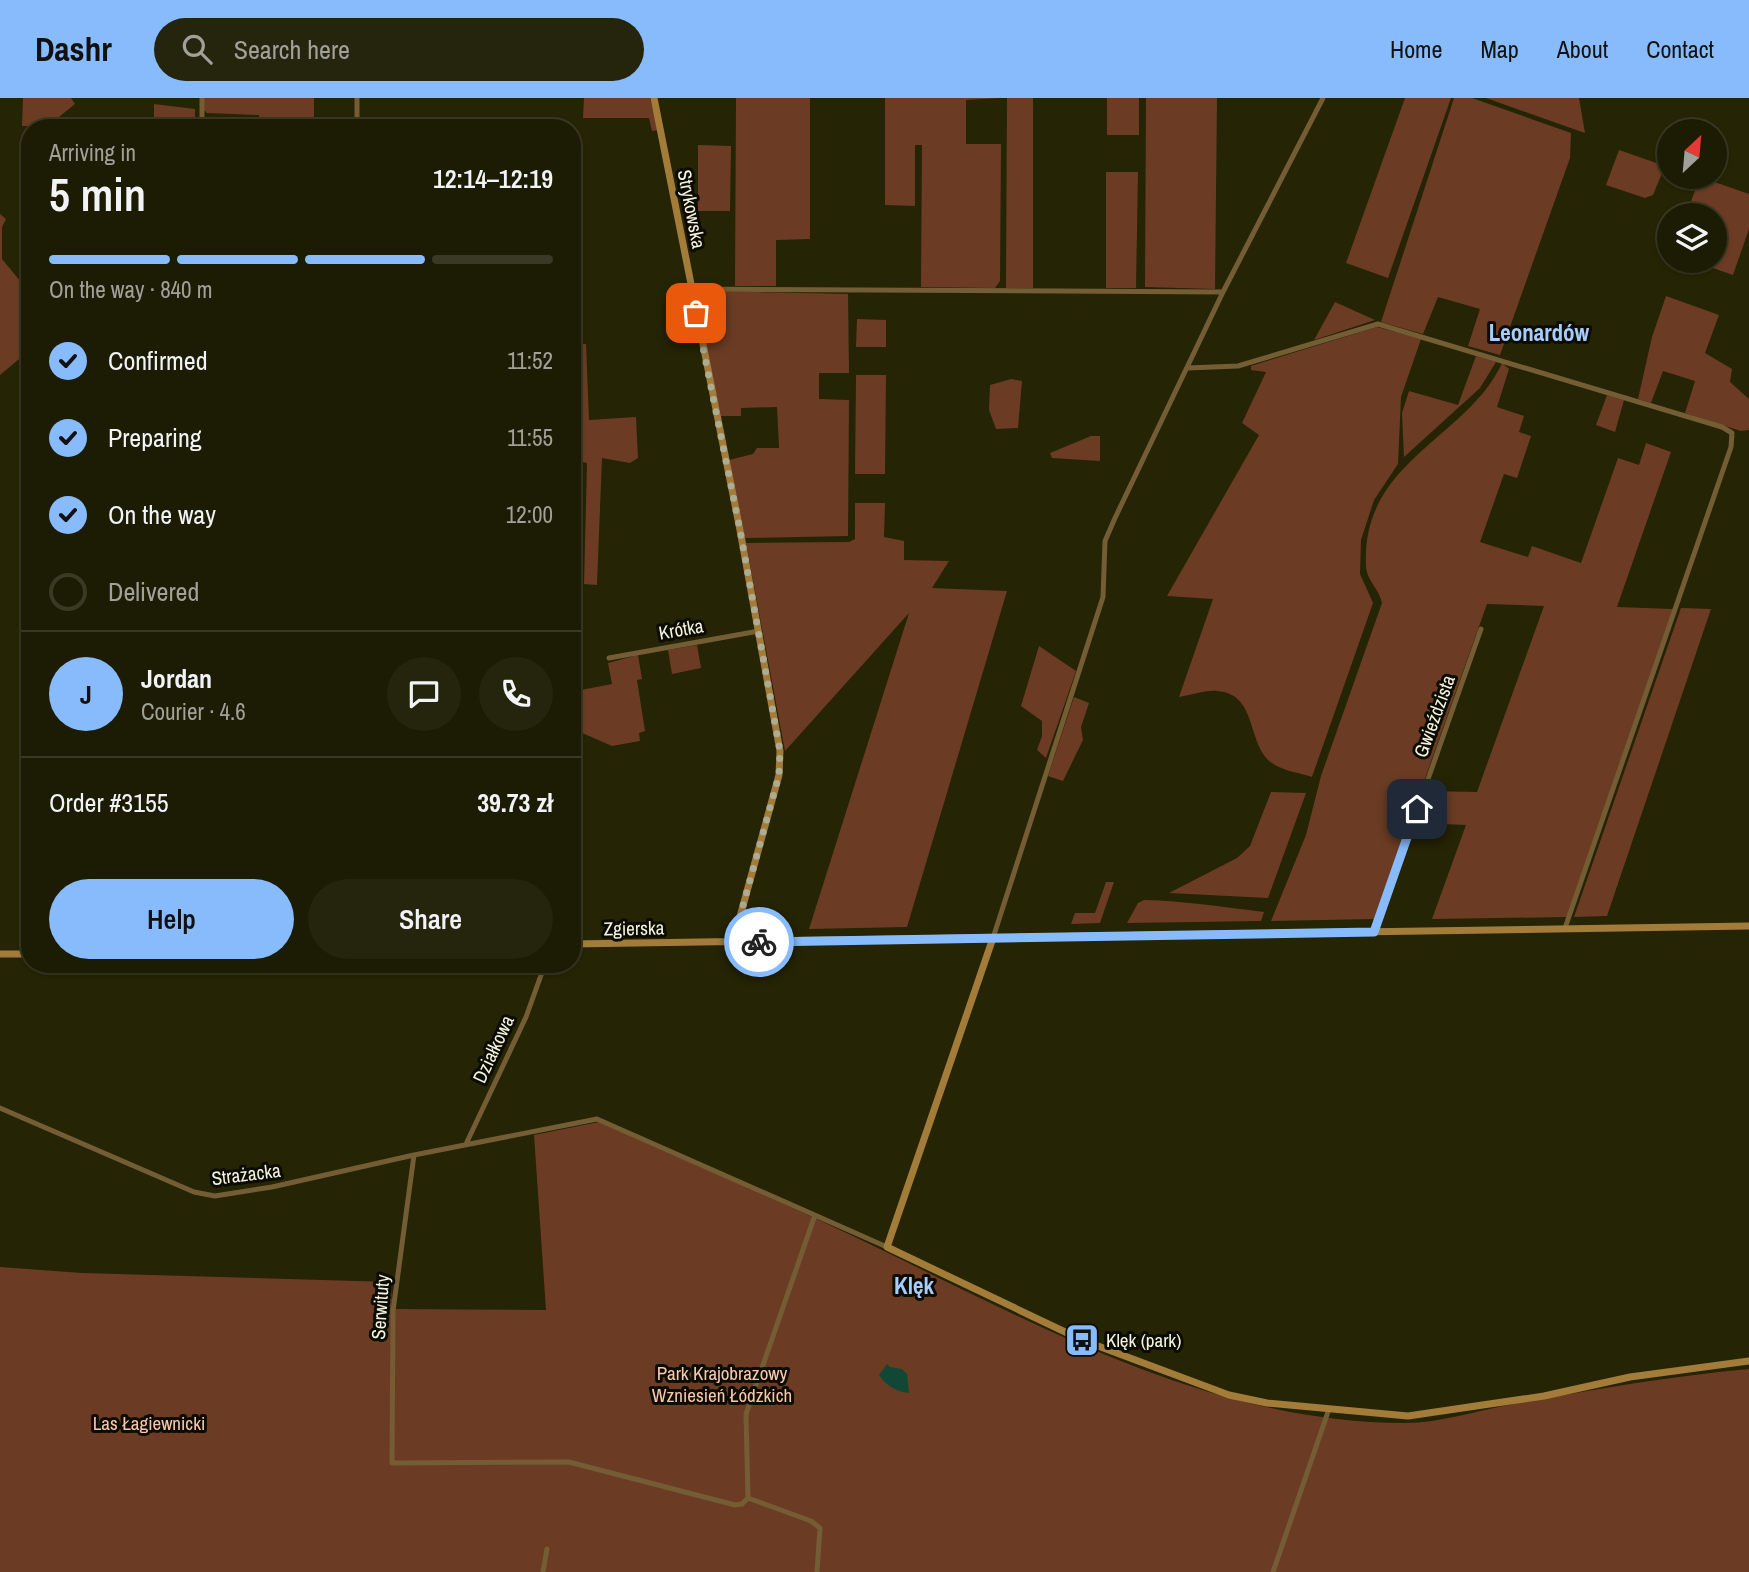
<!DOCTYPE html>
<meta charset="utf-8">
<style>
:root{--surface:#1c1b03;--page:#25240d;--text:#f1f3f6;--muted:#a0a19a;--line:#3a3925;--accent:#87bbfb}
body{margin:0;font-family:"Archivo Narrow",sans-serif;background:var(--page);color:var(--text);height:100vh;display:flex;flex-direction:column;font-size:26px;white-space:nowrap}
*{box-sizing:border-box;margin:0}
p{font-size:23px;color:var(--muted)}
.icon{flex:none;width:38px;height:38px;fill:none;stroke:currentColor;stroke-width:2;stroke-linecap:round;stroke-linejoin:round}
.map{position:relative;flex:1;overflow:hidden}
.side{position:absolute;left:21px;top:21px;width:560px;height:854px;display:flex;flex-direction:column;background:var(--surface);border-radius:28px;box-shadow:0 2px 5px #0004,0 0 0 2px var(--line)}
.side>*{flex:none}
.needle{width:46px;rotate:26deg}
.buttons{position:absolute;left:1657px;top:21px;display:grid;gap:14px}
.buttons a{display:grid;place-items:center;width:70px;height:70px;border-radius:50%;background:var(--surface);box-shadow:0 2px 5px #0004,0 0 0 2px var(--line);font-size:35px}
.pin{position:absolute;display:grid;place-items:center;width:60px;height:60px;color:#fff;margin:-30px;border-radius:14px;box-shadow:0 4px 10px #0006}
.courier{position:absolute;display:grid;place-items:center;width:70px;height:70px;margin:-35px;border:5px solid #87bbfb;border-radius:50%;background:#fff;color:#222;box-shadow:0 2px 9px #0007}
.headline em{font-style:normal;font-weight:600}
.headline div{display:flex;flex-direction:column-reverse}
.headline{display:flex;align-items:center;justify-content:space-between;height:119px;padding:0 28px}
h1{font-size:46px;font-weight:600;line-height:52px}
.bar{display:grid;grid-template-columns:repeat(4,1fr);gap:10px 7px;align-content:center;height:84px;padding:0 28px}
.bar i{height:9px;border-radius:5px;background:var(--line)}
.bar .selected{background:var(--accent)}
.bar p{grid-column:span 4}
.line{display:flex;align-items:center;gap:18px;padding:0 28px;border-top:2px solid var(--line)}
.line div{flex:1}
.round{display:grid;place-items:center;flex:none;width:74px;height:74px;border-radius:37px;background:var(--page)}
ol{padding:0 28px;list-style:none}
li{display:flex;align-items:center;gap:21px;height:77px}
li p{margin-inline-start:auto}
li .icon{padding:7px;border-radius:50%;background:var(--accent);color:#111;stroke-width:4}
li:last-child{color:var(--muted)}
li i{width:38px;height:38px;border:4px solid var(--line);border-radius:50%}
.button{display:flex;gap:14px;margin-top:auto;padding:14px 28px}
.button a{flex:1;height:80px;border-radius:42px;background:var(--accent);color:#111;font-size:28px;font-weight:600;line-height:80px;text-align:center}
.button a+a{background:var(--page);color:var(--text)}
header{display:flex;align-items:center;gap:42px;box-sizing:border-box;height:98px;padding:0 35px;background:var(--accent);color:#111}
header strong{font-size:33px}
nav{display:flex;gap:38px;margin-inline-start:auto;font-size:24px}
.search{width:490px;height:63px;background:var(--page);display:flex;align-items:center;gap:18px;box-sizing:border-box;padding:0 24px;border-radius:38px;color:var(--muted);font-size:26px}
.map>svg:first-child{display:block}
.green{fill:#6b3c23}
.water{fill:#104835}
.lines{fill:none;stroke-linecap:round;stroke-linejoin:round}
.street{stroke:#745c35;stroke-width:5}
.secondary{stroke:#a37c3a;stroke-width:7}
.done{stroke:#acab94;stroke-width:7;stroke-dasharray:0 12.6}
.route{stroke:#87bbfb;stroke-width:9}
.labels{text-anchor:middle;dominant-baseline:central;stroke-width:6;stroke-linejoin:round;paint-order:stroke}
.street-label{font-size:19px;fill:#f4f4e2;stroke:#0d0c02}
.poi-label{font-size:19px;fill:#f4f4e2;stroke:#0d0c02;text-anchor:start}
.park-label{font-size:19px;fill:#f9c7ad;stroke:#0d0c02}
.quarter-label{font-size:23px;font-weight:bold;fill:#a6cdfe;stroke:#0d0c02}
</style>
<header>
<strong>Dashr</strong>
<div class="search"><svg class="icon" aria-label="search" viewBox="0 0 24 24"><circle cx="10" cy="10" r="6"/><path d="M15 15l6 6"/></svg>Search here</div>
<nav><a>Home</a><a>Map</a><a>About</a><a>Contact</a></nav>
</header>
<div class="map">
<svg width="1749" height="1474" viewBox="0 0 1749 1474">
<rect width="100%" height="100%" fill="#252404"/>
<path class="green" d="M23,0H71L75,6L49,27L30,30V43L29,28H22Z
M204,0H314V30H259V17L207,15L204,12Z
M584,0H650L658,32L652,33L649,20H583Z
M736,0H810V141L776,142V188H735Z
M885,0H1001L966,2V46H1001L1000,183L995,190L921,189L922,47H915V108L885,107Z
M1007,0H1033V190H1006Z
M1107,0H1139V37H1107Z
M1146,0H1217L1215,191L1145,189Z
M1405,0H1451L1388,180L1346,165Z
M1454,0H1472L1571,35L1570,60L1500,257L1468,248L1480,211L1438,199L1423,236L1381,224Z
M1486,0H1579L1585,35Z
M154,6L195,11V30H154Z
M698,47L731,48L730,113H698Z
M1619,52L1665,68L1653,97L1645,100L1606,87Z
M1106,74H1138L1136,190H1106Z
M1700,79L1749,96V131L1733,177L1693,163H1715V117H1686Z
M0,116L6,121L2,129V161L30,195V252L0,277Z
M700,193L848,196L849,275H819V301L849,302L848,438L745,440L729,362L753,356L757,350H779L777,309L741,310V318H721L695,199Z
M1666,198L1719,217L1705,255L1732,271L1730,284L1749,301V332L1741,333L1685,315L1695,283L1663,273L1651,305L1638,301L1652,239Z
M1335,204L1375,222L1314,242Z
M857,221L886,222V249H856Z
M1377,229L1421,241L1401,299L1398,366L1374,402L1361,442L1360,476L1373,505L1312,679C1300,675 1285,673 1275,667C1245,650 1260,596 1217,593C1205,592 1192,597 1179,599L1213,501L1167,498L1259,337L1242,325L1266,274L1251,272V268Z
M572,245L586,246L589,322L636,319L638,360L630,365L602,360L597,487L584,486L587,365L578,363L577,349L572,348Z
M1476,258L1496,264L1480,290L1404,359L1402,315L1409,293L1458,307Z
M1502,265L1509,271L1497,309L1524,318L1519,334L1531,338L1517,380L1504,376L1480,444L1528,459L1532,448L1581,465L1618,360L1639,367L1646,345L1671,354L1617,509L1673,511L1567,819L1432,821L1466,727L1416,725L1428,693L1477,694L1544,508L1487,506L1375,821L1271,823L1306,737L1321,678L1382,505C1379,490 1366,482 1366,467C1361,363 1468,340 1502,265Z
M856,277H886L885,376H855Z
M1011,281L1022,283L1018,330L996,331L989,312L990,287Z
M1607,297L1624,302L1615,334L1596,327Z
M1091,338H1100V363L1052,360L1050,355Z
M855,405H885L884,439L904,443V462L949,463L932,490L1007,493L907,829L809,831L909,515L785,653L746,445L849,444L855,441Z
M1681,510L1711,511L1607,818L1574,819Z
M697,547L701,570L672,576L668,552Z
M1039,548L1076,573L1046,660L1037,652L1042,638V623L1021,608Z
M638,557L642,581L637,582L645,633L639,635L640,643L612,648L580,634V605L572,601V584L580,588L581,592L612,586L608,565Z
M1074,599L1089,605L1081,629L1083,642L1063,683L1048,678Z
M1271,694L1306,695L1268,800L1169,795L1237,760L1250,748Z
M1106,784H1114L1100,825L1071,826L1075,815H1095Z
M1144,802C1185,803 1223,809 1264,814L1261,823L1127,825L1138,805Z
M599,1024C685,1063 771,1099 855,1139C1028,1222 1208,1325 1405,1325C1440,1325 1479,1312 1514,1306C1592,1292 1670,1278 1749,1271V1474H0V1169L82,1175L391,1184L392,1211L546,1212L534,1037Z"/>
<path class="water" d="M887,1266L890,1269L902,1271L907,1276L909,1295C897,1294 885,1287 879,1277Z"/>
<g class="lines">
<path class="street" d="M357,0V30
M107,30L112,25
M202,30V0
M691,191L1223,194
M1187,270L1238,268L1378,226L1722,329L1732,335L1731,349L1565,830
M609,560L759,533
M1374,834L1481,531
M993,840L1103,499L1105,443L1115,420L1223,194L1323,0
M0,1010L194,1094L215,1098L272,1089L414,1057L597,1021L887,1149
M466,1046L526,919L545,866
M414,1057L393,1213L392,1365L569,1364L735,1407L742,1406L748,1400
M815,1117L746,1316L748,1400L811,1423L820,1430L817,1474
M543,1474L547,1451
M1273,1474L1329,1311"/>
<path class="secondary" d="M654,0L740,432L780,653L779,677L733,844
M993,840L887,1149L1082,1242L1229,1297L1267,1305L1408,1318L1544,1298L1630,1279L1749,1263
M572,846L1749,828
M0,856H30"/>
</g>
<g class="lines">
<path class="done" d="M696,215L740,432L780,653L779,677L733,844H759"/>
<path class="route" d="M759,844L1374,834L1417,711"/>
</g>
<defs>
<g id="bus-square" transform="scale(1.75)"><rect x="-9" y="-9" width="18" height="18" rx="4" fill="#87bbfb" stroke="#0d0c02"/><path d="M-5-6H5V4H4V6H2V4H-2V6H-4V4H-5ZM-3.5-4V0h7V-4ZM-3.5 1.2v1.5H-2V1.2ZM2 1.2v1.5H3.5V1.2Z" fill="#111"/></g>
</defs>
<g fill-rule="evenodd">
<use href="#bus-square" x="1082" y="1242"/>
</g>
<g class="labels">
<g class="street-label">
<text transform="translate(692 111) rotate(79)">Strykowska</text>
<text transform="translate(681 531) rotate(-10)">Krótka</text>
<text transform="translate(1434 618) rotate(-70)">Gwieździsta</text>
<text transform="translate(634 830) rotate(-1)">Zgierska</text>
<text transform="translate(493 951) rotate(-65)">Działkowa</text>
<text transform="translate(246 1076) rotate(-7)">Strażacka</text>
<text transform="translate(380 1209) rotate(-86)">Serwituty</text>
</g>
<g class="poi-label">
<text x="1106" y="1242">Klęk (park)</text>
</g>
<g class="park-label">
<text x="722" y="1275">Park Krajobrazowy<tspan x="722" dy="22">Wzniesień Łódzkich</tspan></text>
<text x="149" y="1325">Las Łagiewnicki</text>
</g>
<g class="quarter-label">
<text x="1539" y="234">Leonardów</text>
<text x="914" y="1187">Klęk</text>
</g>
</g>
</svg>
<div class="buttons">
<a><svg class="needle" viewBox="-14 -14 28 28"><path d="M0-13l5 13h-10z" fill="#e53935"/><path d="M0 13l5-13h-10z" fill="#a0a19a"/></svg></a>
<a><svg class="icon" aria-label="layers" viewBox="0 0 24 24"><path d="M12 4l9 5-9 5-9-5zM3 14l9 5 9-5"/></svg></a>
</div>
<div class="pin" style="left:696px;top:215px;background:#ea580c"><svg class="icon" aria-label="bag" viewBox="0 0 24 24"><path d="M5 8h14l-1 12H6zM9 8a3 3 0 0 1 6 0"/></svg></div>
<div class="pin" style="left:1417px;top:711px;background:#1f2937"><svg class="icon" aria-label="home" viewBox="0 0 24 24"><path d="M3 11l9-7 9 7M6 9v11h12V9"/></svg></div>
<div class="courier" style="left:759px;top:844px"><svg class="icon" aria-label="bike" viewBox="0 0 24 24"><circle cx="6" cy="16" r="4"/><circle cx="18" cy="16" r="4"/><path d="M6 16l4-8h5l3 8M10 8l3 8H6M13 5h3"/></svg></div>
<section class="side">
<div class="headline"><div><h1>5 min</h1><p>Arriving in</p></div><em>12:14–12:19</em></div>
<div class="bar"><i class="selected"></i><i class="selected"></i><i class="selected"></i><i></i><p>On the way · 840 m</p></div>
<ol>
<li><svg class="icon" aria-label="check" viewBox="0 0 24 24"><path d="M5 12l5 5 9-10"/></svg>Confirmed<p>11:52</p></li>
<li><svg class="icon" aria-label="check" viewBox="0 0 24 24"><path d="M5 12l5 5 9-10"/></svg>Preparing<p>11:55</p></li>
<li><svg class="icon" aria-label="check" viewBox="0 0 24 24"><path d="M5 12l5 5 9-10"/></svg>On the way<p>12:00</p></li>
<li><i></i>Delivered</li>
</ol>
<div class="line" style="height:126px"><b class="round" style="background:var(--accent);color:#111">J</b><div><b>Jordan</b><p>Courier · 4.6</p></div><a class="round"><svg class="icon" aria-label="chat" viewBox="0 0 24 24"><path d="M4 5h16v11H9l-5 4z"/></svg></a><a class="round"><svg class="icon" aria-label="phone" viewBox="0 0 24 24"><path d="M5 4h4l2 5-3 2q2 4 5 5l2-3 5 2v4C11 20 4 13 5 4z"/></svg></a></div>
<div class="line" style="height:91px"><div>Order #3155</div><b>39.73 zł</b></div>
<div class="button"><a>Help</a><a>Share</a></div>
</section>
</div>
